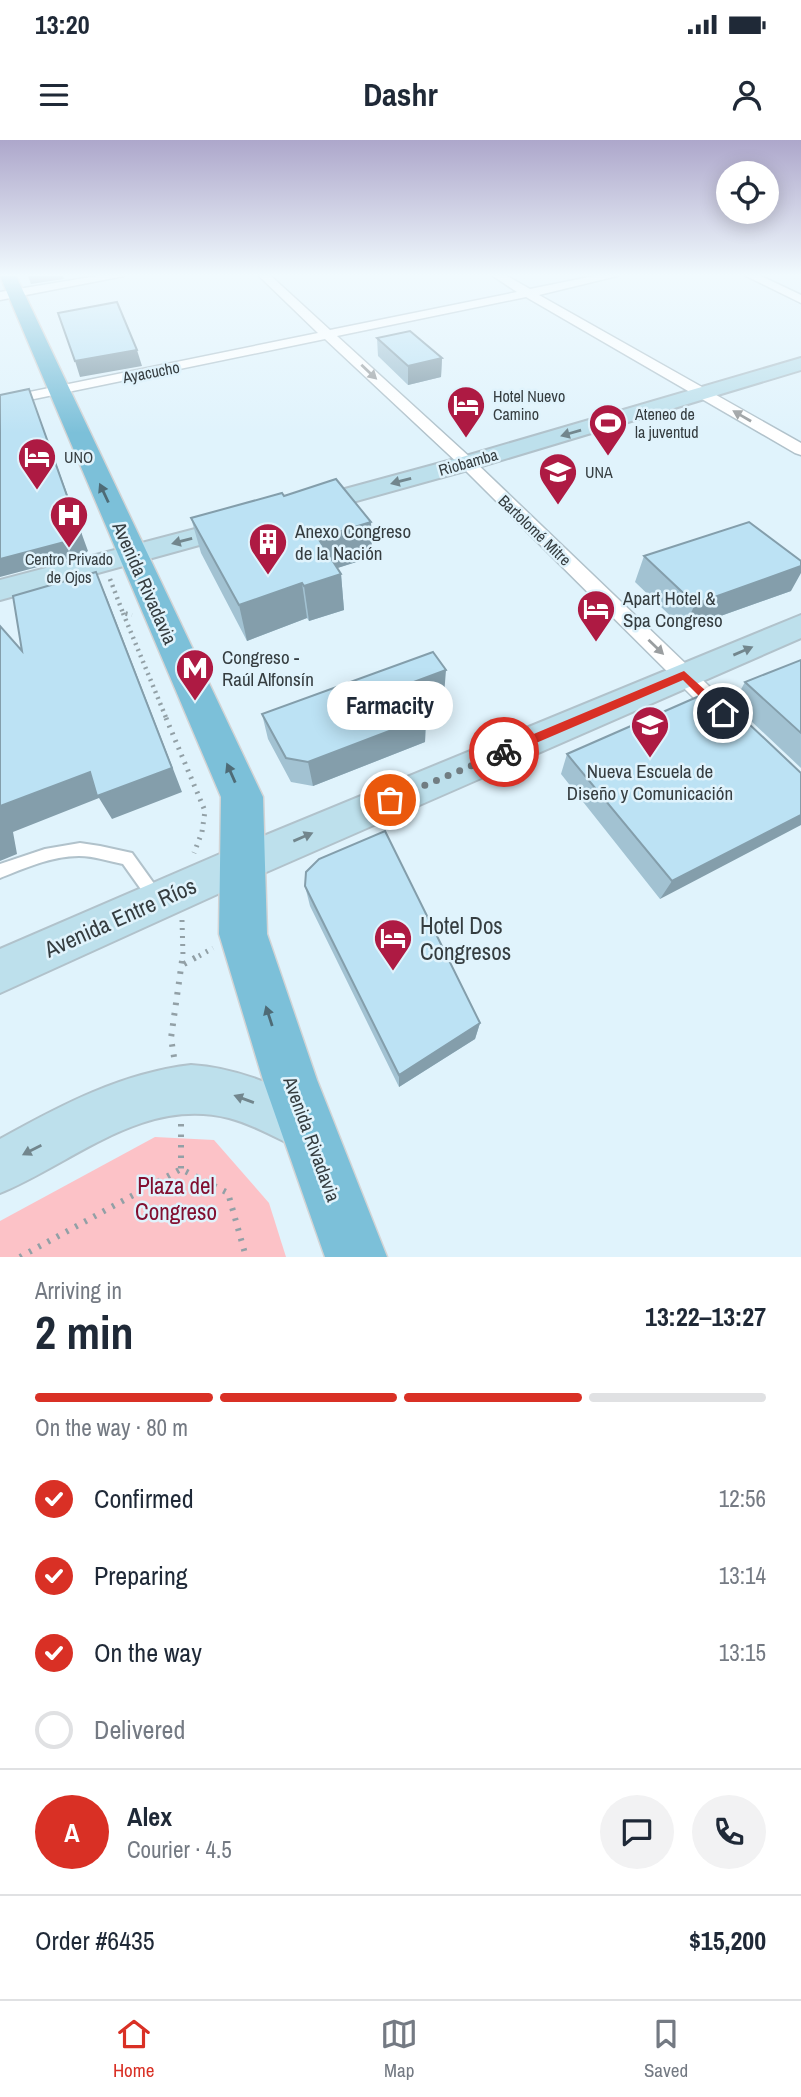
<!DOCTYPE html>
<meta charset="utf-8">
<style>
:root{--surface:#fff;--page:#f2f2f3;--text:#1f2937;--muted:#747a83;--line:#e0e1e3;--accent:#d93025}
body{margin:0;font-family:"Archivo Narrow",sans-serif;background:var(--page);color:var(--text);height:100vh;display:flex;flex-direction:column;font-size:26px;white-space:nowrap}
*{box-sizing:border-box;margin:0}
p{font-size:23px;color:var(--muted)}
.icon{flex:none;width:38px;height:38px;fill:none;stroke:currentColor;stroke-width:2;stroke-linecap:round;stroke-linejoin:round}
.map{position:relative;height:1117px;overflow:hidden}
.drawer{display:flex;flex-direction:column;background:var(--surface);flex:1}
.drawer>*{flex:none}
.controls{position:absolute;left:716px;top:21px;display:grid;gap:14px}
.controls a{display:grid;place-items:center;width:63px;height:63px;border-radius:50%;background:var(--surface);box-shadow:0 4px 18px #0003;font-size:35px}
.pin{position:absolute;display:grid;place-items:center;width:60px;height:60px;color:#fff;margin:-30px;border:4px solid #fff;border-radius:50%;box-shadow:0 2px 7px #0007}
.courier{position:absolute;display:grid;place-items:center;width:70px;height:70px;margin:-35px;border:5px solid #d93025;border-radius:50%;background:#fff;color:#222;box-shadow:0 2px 9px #0007}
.bubble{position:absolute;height:49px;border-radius:24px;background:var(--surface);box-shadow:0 4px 18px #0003;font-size:23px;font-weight:800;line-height:49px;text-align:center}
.head em{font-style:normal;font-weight:800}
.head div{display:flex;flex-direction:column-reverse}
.head{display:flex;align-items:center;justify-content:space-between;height:119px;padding:0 35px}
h1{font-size:46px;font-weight:800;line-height:52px}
.bar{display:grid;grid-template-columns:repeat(4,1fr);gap:10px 7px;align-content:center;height:84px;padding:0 35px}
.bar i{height:9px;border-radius:5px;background:var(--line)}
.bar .on{background:var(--accent)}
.bar p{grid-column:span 4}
.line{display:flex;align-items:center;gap:18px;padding:0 35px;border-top:2px solid var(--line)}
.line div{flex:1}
.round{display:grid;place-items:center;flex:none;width:74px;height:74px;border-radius:37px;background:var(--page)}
ol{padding:0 35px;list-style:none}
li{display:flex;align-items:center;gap:21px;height:77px}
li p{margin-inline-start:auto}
li .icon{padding:7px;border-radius:50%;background:var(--accent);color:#fff;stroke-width:4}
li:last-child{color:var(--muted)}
li i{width:38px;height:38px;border:4px solid var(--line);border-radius:50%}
.status{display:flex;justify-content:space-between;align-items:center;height:49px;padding:0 35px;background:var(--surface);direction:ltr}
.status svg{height:19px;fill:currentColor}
header{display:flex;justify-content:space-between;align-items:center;height:91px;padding:0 35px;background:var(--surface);font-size:32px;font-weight:800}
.tab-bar{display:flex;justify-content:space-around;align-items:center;height:98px;border-top:2px solid var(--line);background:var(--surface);font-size:19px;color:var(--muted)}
.tab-bar a{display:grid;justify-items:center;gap:4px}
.tab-bar .on{color:var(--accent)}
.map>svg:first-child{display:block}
.green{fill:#fcc2c7}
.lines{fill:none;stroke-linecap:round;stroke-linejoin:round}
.lane-casing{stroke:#b1c2cb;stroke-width:4}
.street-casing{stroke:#b1c2cb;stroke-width:3}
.secondary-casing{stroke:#b1c2cb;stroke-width:4}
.primary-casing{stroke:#d3d4d5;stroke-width:3}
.path-far2{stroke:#92a0a6;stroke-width:4.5;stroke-dasharray:2 4.5;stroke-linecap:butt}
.path-far1{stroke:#92a0a6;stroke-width:5;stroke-dasharray:2 6;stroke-linecap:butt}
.path{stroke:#92a0a6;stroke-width:6;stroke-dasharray:2.5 8;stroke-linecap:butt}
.lane{fill:#fff;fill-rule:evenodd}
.street{fill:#fff;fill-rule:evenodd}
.secondary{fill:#bde0ec;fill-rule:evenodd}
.primary{fill:#7cc0d9;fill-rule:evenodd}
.wall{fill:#a2c2d2}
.shaded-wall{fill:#849eab}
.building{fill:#bce2f4;stroke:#849eab;stroke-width:2}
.oneway{fill:#9a9ea0}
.oneway2{fill:#72868d}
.oneway3{fill:#4e6b76}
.route{fill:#d93025}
.done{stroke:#717d82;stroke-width:7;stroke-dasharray:0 12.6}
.labels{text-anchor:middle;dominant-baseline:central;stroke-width:5;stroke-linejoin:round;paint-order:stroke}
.far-street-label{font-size:16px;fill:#353d40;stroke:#e0f3fc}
.far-poi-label{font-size:16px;fill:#353d40;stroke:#e0f3fc;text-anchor:start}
.poi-label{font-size:19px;fill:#353d40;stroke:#e0f3fc;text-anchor:start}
.street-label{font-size:19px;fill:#353d40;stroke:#e0f3fc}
.near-street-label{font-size:23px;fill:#353d40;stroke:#e0f3fc}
.near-poi-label{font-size:23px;fill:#353d40;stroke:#e0f3fc;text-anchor:start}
.near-park-label{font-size:23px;fill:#820f30;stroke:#e0f3fc}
</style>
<div class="status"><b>13:20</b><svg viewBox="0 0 49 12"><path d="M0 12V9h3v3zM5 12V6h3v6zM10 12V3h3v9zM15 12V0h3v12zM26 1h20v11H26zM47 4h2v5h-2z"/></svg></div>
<header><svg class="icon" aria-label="menu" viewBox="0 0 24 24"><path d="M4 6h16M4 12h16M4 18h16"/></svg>Dashr<svg class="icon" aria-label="person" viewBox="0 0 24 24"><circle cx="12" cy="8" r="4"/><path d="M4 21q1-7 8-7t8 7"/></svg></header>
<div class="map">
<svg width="801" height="1117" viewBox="0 0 801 1117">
<rect width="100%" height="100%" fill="#e0f3fc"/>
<path class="green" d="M155,997L214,1000L269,1063L286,1117H0V1081Z"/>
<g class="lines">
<g class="lane-casing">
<path id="lane" d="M80,703L100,706L132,713L160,752L163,757L160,762L155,764L150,762L123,724C108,721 94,716 79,716C52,716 25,728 0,738V724L45,709Z"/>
</g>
<g class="street-casing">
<path id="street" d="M97,136H124L0,160V152Z
M259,136H271L330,190L517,152L493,136H507L530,149L594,136H617L539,155L801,303V315L795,313L526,157L337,196L473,320L734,570L738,576L734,582L726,585L718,582L461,326L325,199L0,266V258L318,193Z
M746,136H761L801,155V163Z"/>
</g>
<g class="secondary-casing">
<path id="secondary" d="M801,218V230L475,328L306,375L297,372L293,367L297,362L459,318Z
M241,377L250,379L254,385L250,391L0,460V440Z
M801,475V498L255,737L0,853V809L227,711Z
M191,925C240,928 281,948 325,969L332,987L325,1005L307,1012C281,1001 256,985 229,978C143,956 73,1023 0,1053V999C61,965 122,933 191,925Z"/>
</g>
<g class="primary-casing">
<path id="primary" d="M0,136H16L263,657L267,794L317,940L387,1117H325L263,940L219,794L221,657Z"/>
</g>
<path class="path-far2" d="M110,439L123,473L132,475
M123,473L167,580"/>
<path class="path-far1" d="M166,578L205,671L202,692L194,713
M182,780L183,816
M199,816L213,808"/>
<path class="path" d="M184,824L202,814
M174,917L171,898L183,814
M181,984V1029
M20,1117L181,1029L228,1053L246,1117"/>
<use href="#lane" class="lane"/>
<use href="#street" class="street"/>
<use href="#secondary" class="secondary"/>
<use href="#primary" class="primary"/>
</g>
<path class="wall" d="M377,198L442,218L441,237L408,245L378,216Z
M284,356L371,382L372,417L337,428L341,434L344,470L309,481L307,478L247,501L201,413L191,378Z
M644,416L791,451L684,489L635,442Z
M801,520V628L733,564L745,542Z
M444,555L417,566L426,577L425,602L313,646L291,642L268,599L262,574Z
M567,614L801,633L660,759L561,634Z
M305,746L480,883L475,899L399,947L310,766Z"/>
<path class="shaded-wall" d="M28,136H63L64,139L31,144Z
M137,210L142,226L80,237L75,221Z
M442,218L441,237L408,245V226Z
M29,249L88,411L83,415L0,437V419Z
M371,382L372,417L322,433L318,398Z
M801,426V433L791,451L684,489L695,464Z
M96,432L107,458L182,652L112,679L99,658L13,692L17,714L0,721V666Z
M341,434L344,470L309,481L304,446Z
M302,443L307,478L247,501L239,465Z
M446,530L444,555L403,571V546Z
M426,577L425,602L313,646L308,622Z
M801,675V685L660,759L672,741Z
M480,883L475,899L399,947V935Z"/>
<path class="building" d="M117,162L137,210L75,221L58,173Z
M410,191L442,218L408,226L377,198Z
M29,249L81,395L76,399L0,419V255Z
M336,339L371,382L318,398L341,434L304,446L302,443L239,465L191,378L282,353L284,356Z
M749,382L801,421V426L695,464L644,416Z
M96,432L172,628L97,656L90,632L0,666V486L22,511L13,456Z
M433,512L446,530L403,546L426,577L308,622L286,618L262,574Z
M801,520V593L745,542Z
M713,550L801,633V675L672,741L567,614Z
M385,691L480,883L399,935L305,746L306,732L319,719Z"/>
<defs><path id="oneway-solid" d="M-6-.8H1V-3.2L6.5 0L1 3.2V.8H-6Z" transform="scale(1.75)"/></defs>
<g class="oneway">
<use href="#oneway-solid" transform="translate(369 232) rotate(43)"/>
<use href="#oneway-solid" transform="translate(742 276) rotate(-150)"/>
<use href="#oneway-solid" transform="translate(656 507) rotate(44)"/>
</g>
<g class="oneway2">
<use href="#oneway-solid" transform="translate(571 293) rotate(164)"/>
<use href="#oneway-solid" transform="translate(401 341) rotate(165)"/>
<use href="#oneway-solid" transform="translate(182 401) rotate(165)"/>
<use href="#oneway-solid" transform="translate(743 511) rotate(-23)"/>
<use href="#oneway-solid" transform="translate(303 697) rotate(-23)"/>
<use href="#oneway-solid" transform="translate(244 959) rotate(-160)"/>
<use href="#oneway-solid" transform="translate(32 1010) rotate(153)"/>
</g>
<g class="oneway3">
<use href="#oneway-solid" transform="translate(104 353) rotate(-115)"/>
<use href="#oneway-solid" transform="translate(231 633) rotate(-114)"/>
<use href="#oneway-solid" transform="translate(269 876) rotate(-108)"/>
</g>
<linearGradient id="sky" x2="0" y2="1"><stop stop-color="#ada7cb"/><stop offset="0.46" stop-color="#f1fafe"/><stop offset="1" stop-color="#f1fafe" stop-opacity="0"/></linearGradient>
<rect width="801" height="293" fill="url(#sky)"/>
<path class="route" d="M684,531L727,570V576H719L683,540L508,615H500L498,612L500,608Z"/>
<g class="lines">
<path class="done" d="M390,660L504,612"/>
</g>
<defs>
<g id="hotel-pin" transform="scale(2.0125)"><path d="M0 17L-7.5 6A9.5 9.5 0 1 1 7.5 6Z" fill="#ae1a43" stroke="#e0f3fc"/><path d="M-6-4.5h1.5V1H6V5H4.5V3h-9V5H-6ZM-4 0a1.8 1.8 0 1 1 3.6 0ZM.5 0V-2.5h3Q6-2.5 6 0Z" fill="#fff"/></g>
<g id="stadium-pin" transform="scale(2.0125)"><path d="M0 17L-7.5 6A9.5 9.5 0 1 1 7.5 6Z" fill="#ae1a43" stroke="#e0f3fc"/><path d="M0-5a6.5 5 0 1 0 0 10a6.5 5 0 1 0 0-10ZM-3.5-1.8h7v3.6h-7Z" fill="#fff"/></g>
<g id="university-pin" transform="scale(2.0125)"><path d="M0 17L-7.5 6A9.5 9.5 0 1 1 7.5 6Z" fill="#ae1a43" stroke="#e0f3fc"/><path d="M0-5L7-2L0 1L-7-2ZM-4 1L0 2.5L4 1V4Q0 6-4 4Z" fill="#fff"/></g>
<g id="hospital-pin" transform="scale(2.0125)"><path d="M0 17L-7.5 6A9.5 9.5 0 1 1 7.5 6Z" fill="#ae1a43" stroke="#e0f3fc"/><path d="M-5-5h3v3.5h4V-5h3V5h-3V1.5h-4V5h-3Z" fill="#fff"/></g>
<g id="building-pin" transform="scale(2.0125)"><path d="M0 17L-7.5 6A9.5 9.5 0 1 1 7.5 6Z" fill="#ae1a43" stroke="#e0f3fc"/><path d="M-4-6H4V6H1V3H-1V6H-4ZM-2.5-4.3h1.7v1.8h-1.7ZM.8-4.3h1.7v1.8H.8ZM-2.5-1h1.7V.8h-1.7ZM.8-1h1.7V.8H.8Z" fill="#fff"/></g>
<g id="metro-pin" transform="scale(2.0125)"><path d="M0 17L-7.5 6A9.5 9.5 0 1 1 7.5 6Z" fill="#ae1a43" stroke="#e0f3fc"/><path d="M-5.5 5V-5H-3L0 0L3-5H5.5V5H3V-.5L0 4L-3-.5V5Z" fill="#fff"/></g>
</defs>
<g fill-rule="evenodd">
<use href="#hotel-pin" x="466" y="265"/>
<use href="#stadium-pin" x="608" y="283"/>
<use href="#hotel-pin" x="37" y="317"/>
<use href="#university-pin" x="558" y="332"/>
<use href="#hospital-pin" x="69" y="375"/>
<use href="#building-pin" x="268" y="402"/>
<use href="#hotel-pin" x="596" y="469"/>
<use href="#metro-pin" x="195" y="528"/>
<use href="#university-pin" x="650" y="585"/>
<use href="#hotel-pin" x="393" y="798"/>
</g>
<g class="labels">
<g class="far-street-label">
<text transform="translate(151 232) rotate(-11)">Ayacucho</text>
<text transform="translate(468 322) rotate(-16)">Riobamba</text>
<text transform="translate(535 390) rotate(44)">Bartolomé Mitre</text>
</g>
<g class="far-poi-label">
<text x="493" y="256">Hotel Nuevo<tspan x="493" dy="18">Camino</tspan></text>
<text x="635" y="274">Ateneo de<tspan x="635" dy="18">la juventud</tspan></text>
<text x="64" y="317">UNO</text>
<text x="585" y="332">UNA</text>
<text x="69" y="419" text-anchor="middle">Centro Privado<tspan x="69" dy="18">de Ojos</tspan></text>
</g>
<g class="poi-label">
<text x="295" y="391">Anexo Congreso<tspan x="295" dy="22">de la Nación</tspan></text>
<text x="623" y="458">Apart Hotel &amp;<tspan x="623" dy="22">Spa Congreso</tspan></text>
<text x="222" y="517">Congreso -<tspan x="222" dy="22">Raúl Alfonsín</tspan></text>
<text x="650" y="631" text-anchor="middle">Nueva Escuela de<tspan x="650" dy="22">Diseño y Comunicación</tspan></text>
</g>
<g class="street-label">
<text transform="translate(145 443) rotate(66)">Avenida Rivadavia</text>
<text transform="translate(312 999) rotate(70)">Avenida Rivadavia</text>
</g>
<g class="near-street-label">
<text transform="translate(120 777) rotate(-24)">Avenida Entre Ríos</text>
</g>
<g class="near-poi-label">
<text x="420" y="785">Hotel Dos<tspan x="420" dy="26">Congresos</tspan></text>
</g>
<g class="near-park-label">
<text x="176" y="1045">Plaza del<tspan x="176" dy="26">Congreso</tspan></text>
</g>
</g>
</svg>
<div class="controls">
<a><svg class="icon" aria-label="locate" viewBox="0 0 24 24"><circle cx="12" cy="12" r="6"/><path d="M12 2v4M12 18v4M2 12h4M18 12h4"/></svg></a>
</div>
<div class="pin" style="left:390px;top:660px;background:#ea580c"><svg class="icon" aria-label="bag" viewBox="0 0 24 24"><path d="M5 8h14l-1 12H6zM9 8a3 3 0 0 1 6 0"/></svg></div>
<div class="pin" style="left:723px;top:573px;background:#1f2937"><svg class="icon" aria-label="home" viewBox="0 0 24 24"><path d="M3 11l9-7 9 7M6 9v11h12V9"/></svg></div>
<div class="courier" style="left:504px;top:612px"><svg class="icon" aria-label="bike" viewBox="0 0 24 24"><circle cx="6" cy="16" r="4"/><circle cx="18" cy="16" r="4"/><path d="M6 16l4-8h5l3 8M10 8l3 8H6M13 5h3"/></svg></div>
<div class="bubble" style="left:327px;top:541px;width:126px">Farmacity</div>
</div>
<section class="drawer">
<div class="head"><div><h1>2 min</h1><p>Arriving in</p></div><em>13:22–13:27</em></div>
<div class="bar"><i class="on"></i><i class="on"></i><i class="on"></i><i></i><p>On the way · 80 m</p></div>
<ol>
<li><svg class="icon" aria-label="check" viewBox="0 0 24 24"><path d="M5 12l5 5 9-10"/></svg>Confirmed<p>12:56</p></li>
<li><svg class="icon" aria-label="check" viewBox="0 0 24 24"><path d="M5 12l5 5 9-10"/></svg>Preparing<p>13:14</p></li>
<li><svg class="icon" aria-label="check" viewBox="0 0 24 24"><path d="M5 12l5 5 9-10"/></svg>On the way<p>13:15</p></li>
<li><i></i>Delivered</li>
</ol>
<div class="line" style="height:126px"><b class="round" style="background:var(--accent);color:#fff">A</b><div><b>Alex</b><p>Courier · 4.5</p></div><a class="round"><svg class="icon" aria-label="chat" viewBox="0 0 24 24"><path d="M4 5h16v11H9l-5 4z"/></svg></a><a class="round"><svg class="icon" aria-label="phone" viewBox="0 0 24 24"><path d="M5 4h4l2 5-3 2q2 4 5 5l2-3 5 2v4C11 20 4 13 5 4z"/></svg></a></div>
<div class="line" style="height:91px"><div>Order #6435</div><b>$15,200</b></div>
</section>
<nav class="tab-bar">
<a class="on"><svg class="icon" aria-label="home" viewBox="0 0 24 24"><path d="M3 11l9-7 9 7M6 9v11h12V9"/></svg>Home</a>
<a><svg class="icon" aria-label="map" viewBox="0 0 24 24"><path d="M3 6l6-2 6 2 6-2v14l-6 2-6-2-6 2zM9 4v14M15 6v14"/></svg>Map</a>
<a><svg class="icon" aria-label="saved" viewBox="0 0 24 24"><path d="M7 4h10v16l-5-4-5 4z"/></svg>Saved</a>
</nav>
